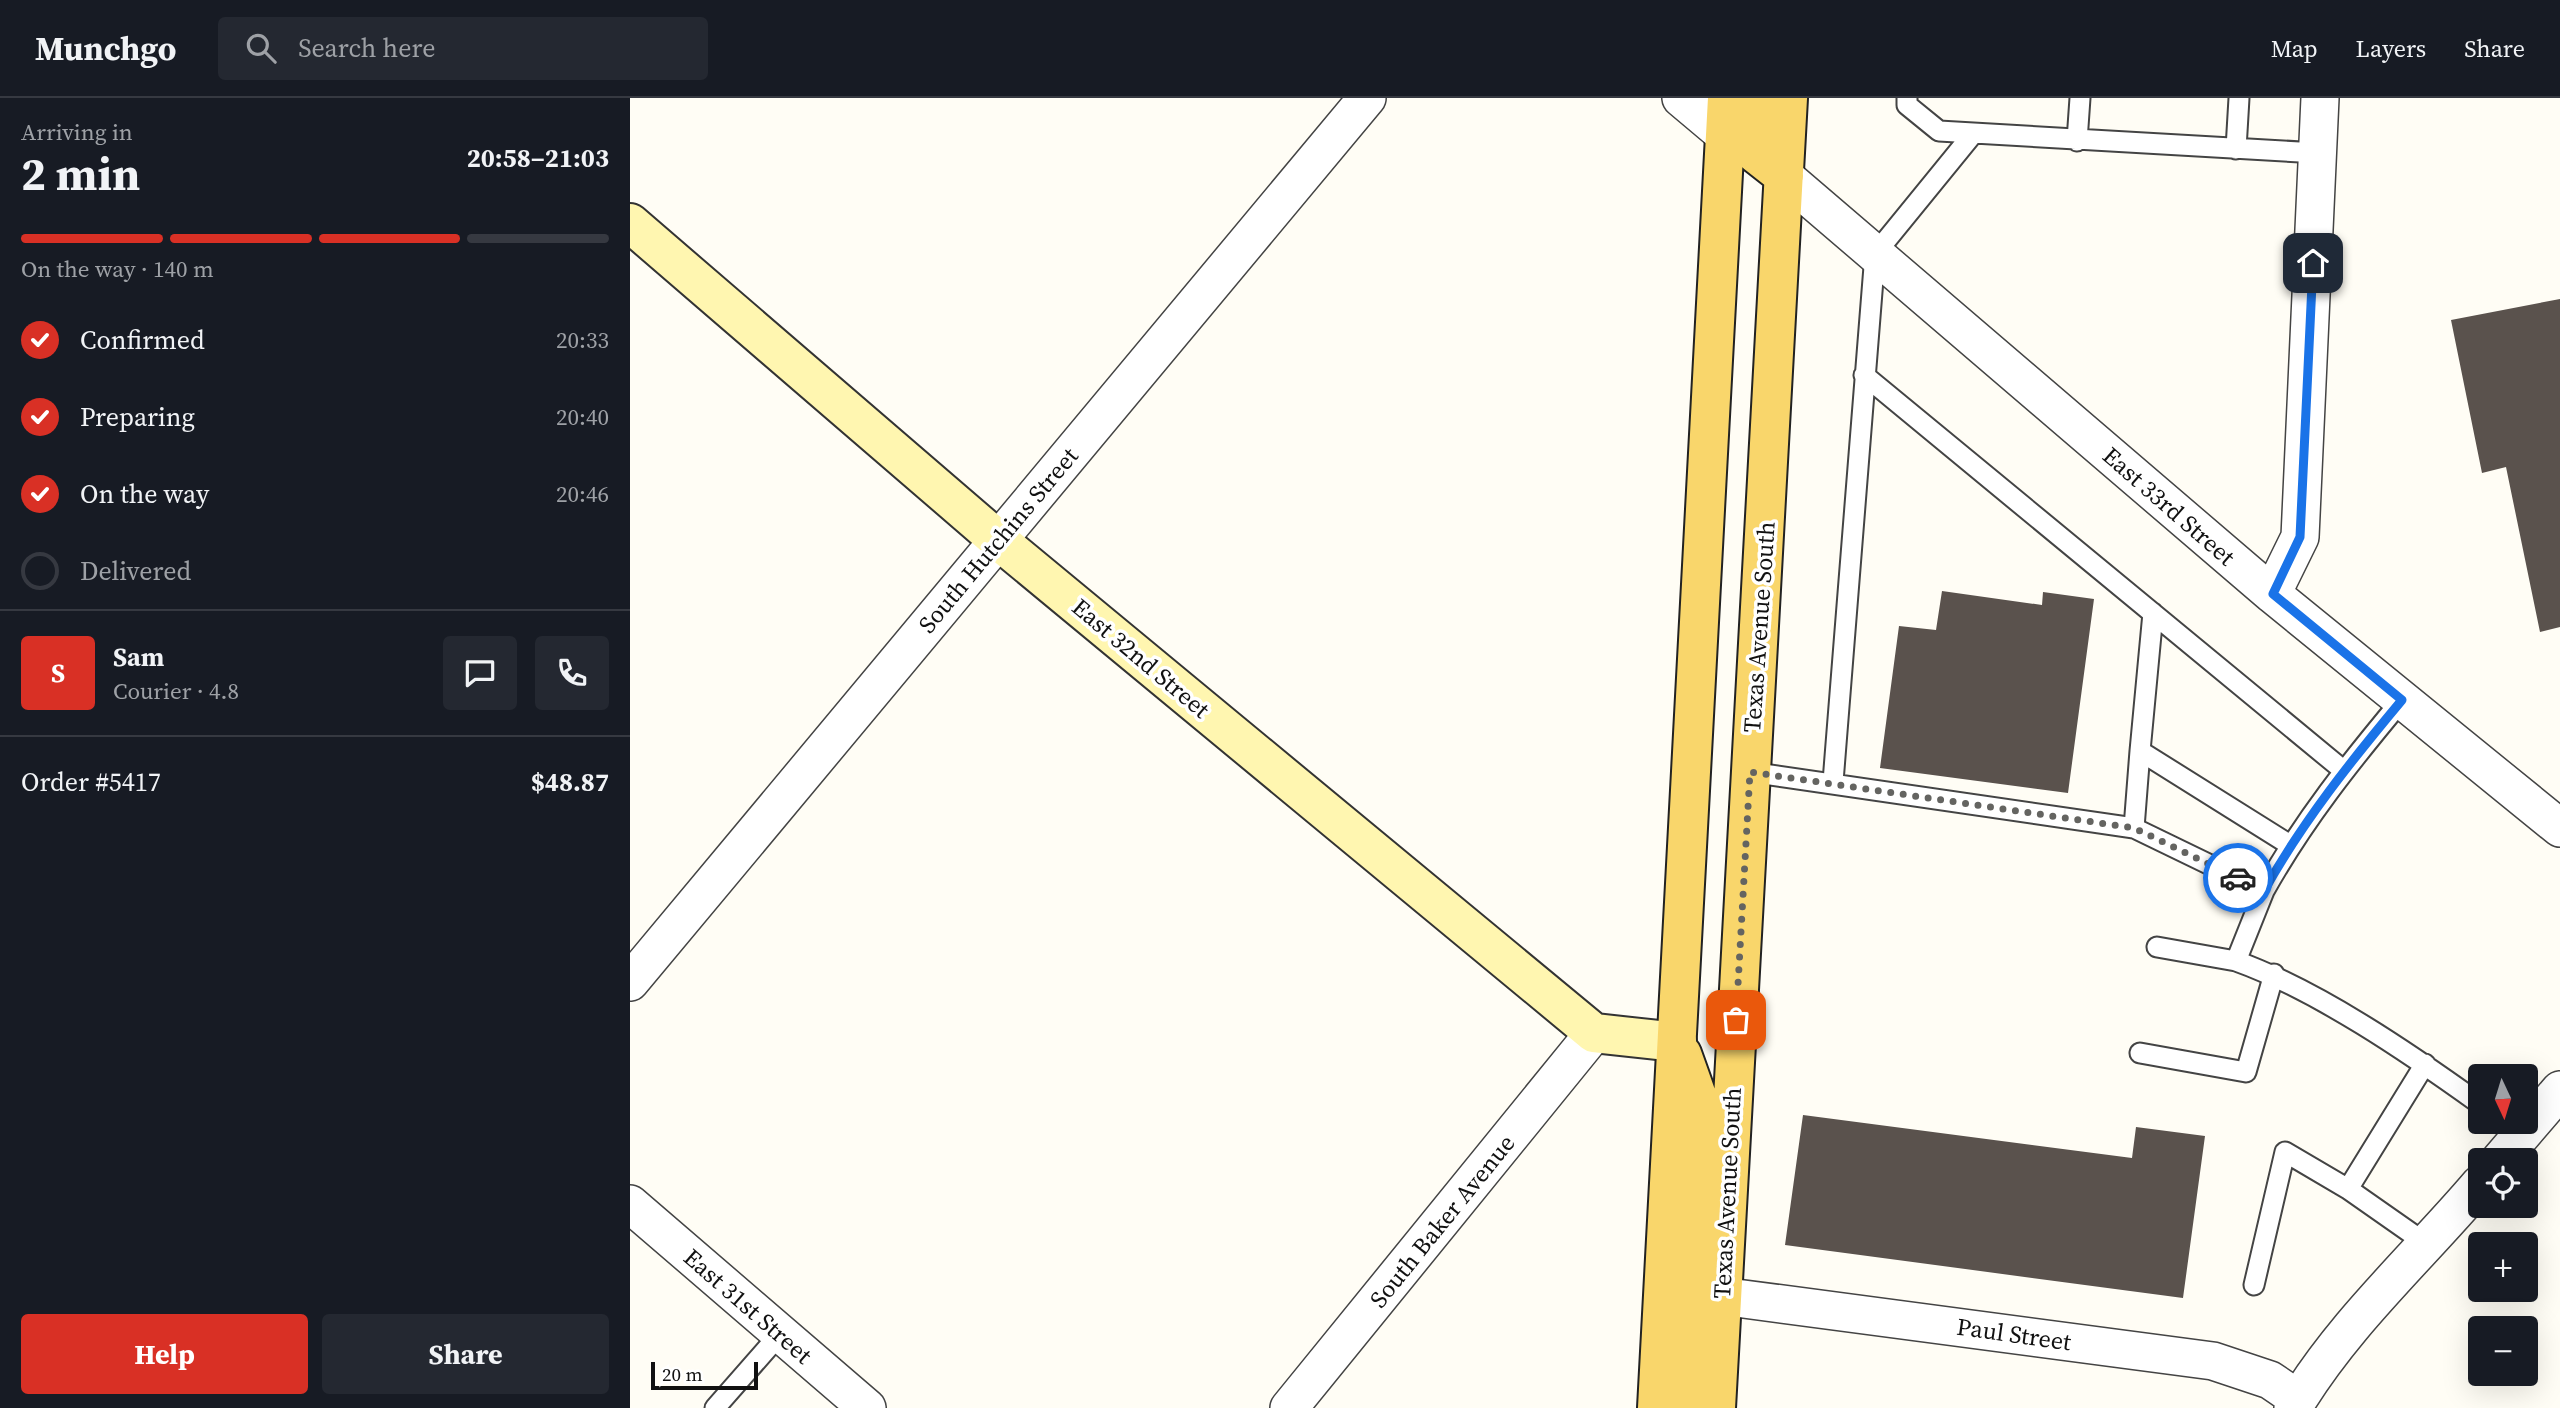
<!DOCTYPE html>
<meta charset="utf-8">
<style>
:root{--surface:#171b24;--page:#242831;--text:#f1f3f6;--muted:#9ea1a6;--line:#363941;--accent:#d93025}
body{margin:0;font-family:"Source Serif 4",serif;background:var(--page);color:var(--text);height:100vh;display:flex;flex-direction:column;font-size:26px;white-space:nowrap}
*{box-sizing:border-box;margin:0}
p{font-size:23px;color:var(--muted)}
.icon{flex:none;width:38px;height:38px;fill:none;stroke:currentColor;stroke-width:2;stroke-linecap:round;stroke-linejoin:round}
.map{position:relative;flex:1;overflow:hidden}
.panel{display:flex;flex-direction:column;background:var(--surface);width:630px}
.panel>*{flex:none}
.needle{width:46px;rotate:176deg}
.buttons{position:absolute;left:1838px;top:966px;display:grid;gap:14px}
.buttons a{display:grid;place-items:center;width:70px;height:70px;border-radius:7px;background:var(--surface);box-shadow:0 7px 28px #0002;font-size:35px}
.scale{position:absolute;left:21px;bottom:18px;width:107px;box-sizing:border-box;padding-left:7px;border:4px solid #111;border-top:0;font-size:19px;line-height:24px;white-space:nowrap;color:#111;-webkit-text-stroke:5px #fff;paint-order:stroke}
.pin{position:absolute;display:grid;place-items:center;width:60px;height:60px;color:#fff;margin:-30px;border-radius:14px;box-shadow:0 4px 10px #0006}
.courier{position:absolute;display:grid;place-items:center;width:70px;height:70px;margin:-35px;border:5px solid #1a73e8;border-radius:50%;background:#fff;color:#222;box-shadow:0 2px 9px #0007}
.headline em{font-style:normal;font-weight:700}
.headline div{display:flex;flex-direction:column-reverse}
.headline{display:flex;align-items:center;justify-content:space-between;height:119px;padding:0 21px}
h1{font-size:46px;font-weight:700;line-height:52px}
.bar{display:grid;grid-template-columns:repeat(4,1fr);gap:10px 7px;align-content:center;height:84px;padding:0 21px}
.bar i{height:9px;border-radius:5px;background:var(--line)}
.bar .current{background:var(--accent)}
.bar p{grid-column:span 4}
.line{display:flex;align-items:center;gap:18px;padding:0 21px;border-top:2px solid var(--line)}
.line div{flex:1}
.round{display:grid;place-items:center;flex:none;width:74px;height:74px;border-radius:7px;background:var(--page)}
ol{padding:0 21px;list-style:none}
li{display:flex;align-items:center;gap:21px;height:77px}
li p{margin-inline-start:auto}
li .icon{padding:7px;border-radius:50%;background:var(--accent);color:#fff;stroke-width:4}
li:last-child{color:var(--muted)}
li i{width:38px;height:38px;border:4px solid var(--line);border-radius:50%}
.cta{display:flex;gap:14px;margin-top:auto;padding:14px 21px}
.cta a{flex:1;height:80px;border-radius:7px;background:var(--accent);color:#fff;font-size:28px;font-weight:700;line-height:80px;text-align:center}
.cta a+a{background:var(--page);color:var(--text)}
header{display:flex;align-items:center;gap:42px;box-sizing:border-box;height:98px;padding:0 35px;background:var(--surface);border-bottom:2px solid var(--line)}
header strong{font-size:33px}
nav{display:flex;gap:38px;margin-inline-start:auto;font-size:24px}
.search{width:490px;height:63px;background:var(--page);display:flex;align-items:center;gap:18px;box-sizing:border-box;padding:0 24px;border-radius:7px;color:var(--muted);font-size:26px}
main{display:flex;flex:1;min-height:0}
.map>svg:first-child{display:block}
.building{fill:#5a524d}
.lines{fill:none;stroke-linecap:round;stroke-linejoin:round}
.lane-casing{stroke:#444;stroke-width:23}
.street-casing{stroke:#444;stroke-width:40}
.secondary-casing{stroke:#333;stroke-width:42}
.primary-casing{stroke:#222;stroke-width:42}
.lane{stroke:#fff;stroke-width:19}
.street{stroke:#fff;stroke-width:37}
.secondary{stroke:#fff6b0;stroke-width:38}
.primary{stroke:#f9d66b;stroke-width:38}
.done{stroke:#646461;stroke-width:7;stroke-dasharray:0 12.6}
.route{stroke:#1a73e8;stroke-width:9}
.labels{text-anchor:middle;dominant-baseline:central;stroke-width:7;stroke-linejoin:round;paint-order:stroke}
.street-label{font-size:24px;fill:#111;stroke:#fff}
</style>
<header>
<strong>Munchgo</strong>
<div class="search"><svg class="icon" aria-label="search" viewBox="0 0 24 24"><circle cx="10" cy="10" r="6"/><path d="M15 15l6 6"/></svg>Search here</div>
<nav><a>Map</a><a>Layers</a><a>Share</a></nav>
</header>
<main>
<section class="panel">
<div class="headline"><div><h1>2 min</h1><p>Arriving in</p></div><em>20:58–21:03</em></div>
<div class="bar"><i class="current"></i><i class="current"></i><i class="current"></i><i></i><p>On the way · 140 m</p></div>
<ol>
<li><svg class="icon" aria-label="check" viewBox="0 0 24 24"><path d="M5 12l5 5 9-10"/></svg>Confirmed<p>20:33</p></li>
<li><svg class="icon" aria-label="check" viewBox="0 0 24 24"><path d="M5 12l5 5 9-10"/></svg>Preparing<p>20:40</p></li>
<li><svg class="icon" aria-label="check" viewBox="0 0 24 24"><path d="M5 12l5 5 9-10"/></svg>On the way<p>20:46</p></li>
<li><i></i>Delivered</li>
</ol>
<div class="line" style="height:126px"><b class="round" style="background:var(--accent);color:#fff">S</b><div><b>Sam</b><p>Courier · 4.8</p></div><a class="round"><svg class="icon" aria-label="chat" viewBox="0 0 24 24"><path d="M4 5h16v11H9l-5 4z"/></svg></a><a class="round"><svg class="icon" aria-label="phone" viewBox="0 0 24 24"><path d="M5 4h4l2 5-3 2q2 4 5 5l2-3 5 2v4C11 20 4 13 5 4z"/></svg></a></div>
<div class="line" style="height:91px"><div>Order #5417</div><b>$48.87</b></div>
<div class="cta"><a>Help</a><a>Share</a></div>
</section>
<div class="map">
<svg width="1930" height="1310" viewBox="0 0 1930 1310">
<rect width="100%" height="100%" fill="#fffdf5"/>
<path class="building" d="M1930,201V529L1910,534L1876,369L1852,375L1821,222Z
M1312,493L1412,507L1413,494L1464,501L1438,695L1250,670L1269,528L1306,532Z
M1173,1017L1502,1060L1506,1029L1575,1038L1553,1200L1155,1147Z"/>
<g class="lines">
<g class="lane-casing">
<path id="lane" d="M1277,0V7L1309,33L1688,55
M1447,43L1450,0
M1606,51L1609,0
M1234,277L1713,672
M1523,515L1510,653L1660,747
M1120,674L1504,730L1634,793C1673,723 1721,663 1772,602
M1203,684L1245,156L1342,37
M1504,730L1510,653
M1634,793L1606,863C1687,892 1779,955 1850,1006
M1527,849L1606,863
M1510,955L1616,974L1644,876
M1795,966L1718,1091L1798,1147
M1624,1187L1655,1054L1718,1091
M85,1310L150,1236"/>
</g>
<g class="street-casing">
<path id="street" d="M1051,0L1095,37
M1154,78L1642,496L1930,730
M1642,496L1670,439L1690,0
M0,884L737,0
M1870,1062L1930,992
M0,1106L237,1310
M1091,1198L1583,1263L1640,1282L1668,1301
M659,1310L964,935
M1663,1310C1713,1226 1787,1160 1850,1086"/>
</g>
<g class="secondary-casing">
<path id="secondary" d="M0,125L368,442L964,935L1047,944"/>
</g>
<g class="primary-casing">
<path id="primary" d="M1129,0L1126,56L1154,78
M1052,956L1072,1012L1056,1310
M1027,1310L1097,0
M1086,1310L1158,0"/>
</g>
<use href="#lane" class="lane"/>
<use href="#street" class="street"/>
<use href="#secondary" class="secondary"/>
<use href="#primary" class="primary"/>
</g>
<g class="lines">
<path class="done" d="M1106,922L1120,674L1504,730L1608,780"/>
<path class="route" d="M1608,780L1634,793C1673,723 1721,663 1772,602L1643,496L1670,439L1683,165"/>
</g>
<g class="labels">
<g class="street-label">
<text transform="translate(1539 408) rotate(41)">East 33rd Street</text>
<text transform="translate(368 442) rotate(-50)">South Hutchins Street</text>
<text transform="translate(1129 529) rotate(-86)">Texas Avenue South</text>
<text transform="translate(511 560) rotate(40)">East 32nd Street</text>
<text transform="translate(1097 1095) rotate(-87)">Texas Avenue South</text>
<text transform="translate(812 1123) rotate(-51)">South Baker Avenue</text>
<text transform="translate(118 1208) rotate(41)">East 31st Street</text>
<text transform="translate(1384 1236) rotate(8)">Paul Street</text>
</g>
</g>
</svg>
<div class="buttons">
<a><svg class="needle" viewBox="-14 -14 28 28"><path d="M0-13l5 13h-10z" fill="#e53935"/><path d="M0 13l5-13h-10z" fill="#9ea1a6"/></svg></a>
<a><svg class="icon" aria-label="locate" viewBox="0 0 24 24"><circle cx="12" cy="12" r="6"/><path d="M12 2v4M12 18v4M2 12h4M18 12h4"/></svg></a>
<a>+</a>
<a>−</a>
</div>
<div class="scale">20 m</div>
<div class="pin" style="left:1106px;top:922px;background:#ea580c"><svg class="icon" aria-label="bag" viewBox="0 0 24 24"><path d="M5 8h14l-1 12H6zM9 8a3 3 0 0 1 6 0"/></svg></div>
<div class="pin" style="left:1683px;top:165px;background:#1f2937"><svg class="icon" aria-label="home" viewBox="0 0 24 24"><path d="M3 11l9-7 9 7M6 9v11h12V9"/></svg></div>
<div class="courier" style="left:1608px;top:780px"><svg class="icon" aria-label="car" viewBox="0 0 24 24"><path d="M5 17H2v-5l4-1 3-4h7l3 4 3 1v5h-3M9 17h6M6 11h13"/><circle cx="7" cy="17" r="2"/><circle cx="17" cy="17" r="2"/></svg></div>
</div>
</main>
